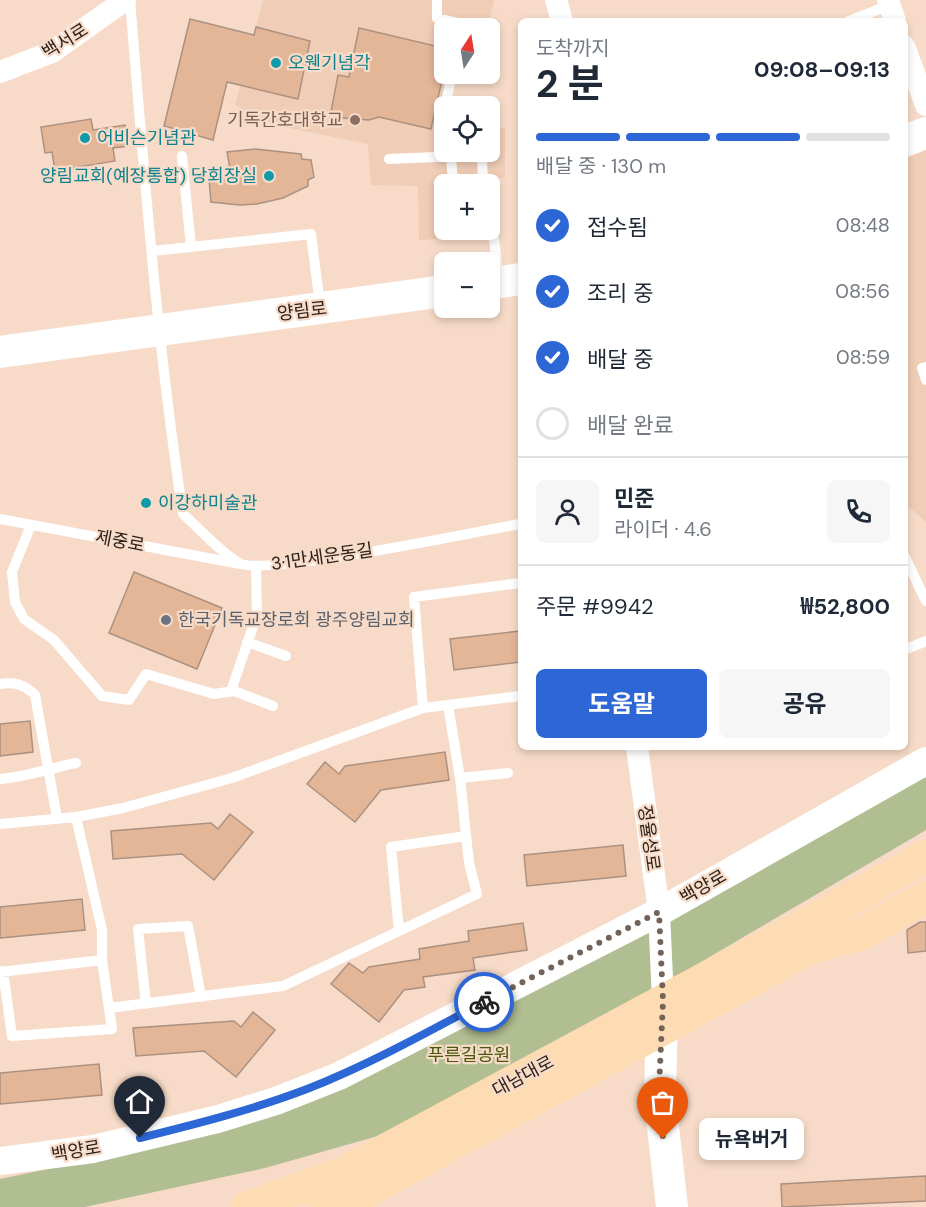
<!DOCTYPE html>
<html lang="ko">
<meta charset="utf-8">
<style>
:root{--surface:#fff;--page:#f6f6f7;--text:#1f2937;--muted:#747a83;--line:#e0e1e3;--accent:#2d67d5}
body{margin:0;font-family:"DM Sans","Noto Sans KR",sans-serif;background:var(--page);color:var(--text);height:100vh;display:flex;flex-direction:column;font-size:22px;white-space:nowrap}
*{box-sizing:border-box;margin:0}
p{font-size:20px;color:var(--muted)}
.icon{flex:none;width:33px;height:33px;fill:none;stroke:currentColor;stroke-width:2;stroke-linecap:round;stroke-linejoin:round}
.map{position:relative;flex:1;overflow:hidden}
.side{position:absolute;left:518px;top:18px;width:390px;height:732px;display:flex;flex-direction:column;background:var(--surface);border-radius:9px;box-shadow:0 3px 9px #0003}
.side>*{flex:none}
.needle{width:39px;rotate:12deg}
.buttons{position:absolute;left:434px;top:18px;display:grid;gap:12px}
.buttons a{display:grid;place-items:center;width:66px;height:66px;border-radius:9px;background:var(--surface);box-shadow:0 3px 9px #0003;font-size:30px}
.pin{position:absolute;display:grid;place-items:center;width:51px;height:51px;color:#fff;margin:-62px -26px;border-radius:50% 50% 50% 0;rotate:-45deg;box-shadow:0 0 6px #0007}
.pin .icon{rotate:45deg}
.courier{position:absolute;display:grid;place-items:center;width:60px;height:60px;margin:-30px;border:4px solid #2d67d5;border-radius:50%;background:#fff;color:#222;box-shadow:0 2px 8px #0007}
.bubble{position:absolute;height:42px;border-radius:9px;background:var(--surface);box-shadow:0 3px 9px #0003;font-size:20px;font-weight:700;line-height:42px;text-align:center}
.head em{font-style:normal;font-weight:700}
.head div{display:flex;flex-direction:column-reverse}
.head{display:flex;align-items:center;justify-content:space-between;height:102px;padding:0 18px}
h1{font-size:39px;font-weight:700;line-height:45px}
.bar{display:grid;grid-template-columns:repeat(4,1fr);gap:9px 6px;align-content:center;height:72px;padding:0 18px}
.bar i{height:8px;border-radius:4px;background:var(--line)}
.bar .selected{background:var(--accent)}
.bar p{grid-column:span 4}
.line{display:flex;align-items:center;gap:15px;padding:0 18px;border-top:2px solid var(--line)}
.line div{flex:1}
.round{display:grid;place-items:center;flex:none;width:63px;height:63px;border-radius:9px;background:var(--page)}
ol{padding:0 18px;list-style:none}
li{display:flex;align-items:center;gap:18px;height:66px}
li p{margin-inline-start:auto}
li .icon{padding:6px;border-radius:50%;background:var(--accent);color:#fff;stroke-width:4}
li:last-child{color:var(--muted)}
li i{width:33px;height:33px;border:3px solid var(--line);border-radius:50%}
.button{display:flex;gap:12px;margin-top:auto;padding:12px 18px}
.button a{flex:1;height:69px;border-radius:9px;background:var(--accent);color:#fff;font-size:24px;font-weight:700;line-height:69px;text-align:center}
.button a+a{background:var(--page);color:var(--text)}
.map>svg:first-child{display:block}
.built{fill:#f0cdb6;fill-rule:evenodd}
.green{fill:#b1be91}
.building{fill:#e4b698;stroke:#ac9180;stroke-width:1.5}
.lines{fill:none;stroke-linecap:round;stroke-linejoin:round}
.service{stroke:#fff;stroke-width:10}
.minor{stroke:#fff;stroke-width:22}
.tertiary{stroke:#fff;stroke-width:28}
.secondary{stroke:#fff;stroke-width:32}
.primary{stroke:#fddcb3;stroke-width:33}
.done{stroke:#746358;stroke-width:6;stroke-dasharray:0 10.8}
.route{stroke:#2d67d5;stroke-width:8}
.culture-dot{fill:#0f9aa8;stroke:#f7dbc8;stroke-width:2}
.education-dot{fill:#8d6e63;stroke:#f7dbc8;stroke-width:2}
.worship-dot{fill:#6b7280;stroke:#f7dbc8;stroke-width:2}
.labels{text-anchor:middle;dominant-baseline:central;stroke-width:4.5;stroke-linejoin:round;paint-order:stroke}
.street-label{font-size:18px;fill:#2d221b;stroke:#f7dbc8}
.culture-label{font-size:18px;fill:#0d838f;stroke:#f7dbc8;text-anchor:start}
.education-label{font-size:18px;fill:#785e54;stroke:#f7dbc8;text-anchor:end}
.worship-label{font-size:18px;fill:#5b616d;stroke:#f7dbc8;text-anchor:start}
.park-label{font-size:18px;fill:#49580d;stroke:#f7dbc8}
</style>
<div class="map">
<svg width="926" height="1207" viewBox="0 0 926 1207">
<rect width="100%" height="100%" fill="#f7dbc8"/>
<path class="built" d="M263,0H494L487,28H444V74H455L444,106V152H489V127L505,128V178L496,179L497,236L419,240L418,186L371,185L368,144L275,125L235,105ZM444,184H489V230H444Z
M926,150V522L905,503V159Z"/>
<path class="green" d="M926,763V830L650,992L385,1134L265,1168L85,1207H0V1179L182,1141Z"/>
<path class="building" d="M190,19L254,35L256,27L310,41L298,99L227,82L213,140L164,126Z
M359,28L444,48V71L431,129L379,117L369,120L330,117L338,75L349,77Z
M91,119L93,130L125,125L128,146L113,148L115,161L55,171L52,152L45,153L41,127Z
M255,149L301,154L302,159L311,160L314,177L308,180V186L283,198L257,204L240,205L211,202L209,179L231,174L227,152Z
M134,572L222,608L197,669L109,633Z
M520,631V662L454,670L450,639Z
M30,721L33,752L0,756V724Z
M445,752L449,780L381,790L355,822L307,784L325,762L339,774L345,766Z
M230,814L253,832L214,880L182,854L113,859L111,831L211,823L218,829Z
M623,845L626,876L527,886L524,855Z
M82,899L85,930L0,938V907Z
M920,922H926V951L908,953L907,930Z
M523,923L527,950L473,958L475,970L423,977L425,987L404,990L379,1022L331,984L349,963L363,973L369,967L420,959L419,949L469,941L468,931Z
M253,1012L275,1030L236,1077L204,1051L136,1056L133,1028L234,1021L241,1027Z
M99,1064L102,1095L0,1104V1073Z
M926,1176V1201L782,1207L781,1184Z"/>
<g class="lines">
<path class="service" d="M130,0C144,172 157,344 183,514C201,530 219,551 239,563C263,577 479,531 520,524
M437,0V18L467,25L466,28
M849,21L890,5
M445,106L452,74
M444,113L441,130H444
M182,156L191,247
M451,156L453,184
M459,156H482L483,184
M389,159L459,156V152
M489,216H491L499,279
M153,251L311,234L320,305
M926,367L922,368L926,380
M0,519L240,564
M31,525L12,572L15,602L24,619L54,640L102,696L129,700L146,674L214,694L234,691L273,706
M904,555L926,601
M520,583L414,597L423,708L520,696
M247,642L286,656
M904,650L926,641
M0,684C15,682 24,684 35,695L57,818
M231,691L257,615L256,566
M460,778L508,773
M0,779C27,777 50,768 76,763
M76,817L123,808L232,778L423,708
M0,824L76,817L102,930V960L112,1029L12,1036L3,971
M399,931L391,847L466,836
M0,972L102,960
M146,1004L138,929L188,926L201,997
M109,1008L283,986L477,894L469,863L460,778L448,705"/>
<path class="minor" d="M556,0L562,21
M888,0L895,21
M904,46L926,105
M0,72L52,52L125,0
M637,747L659,912L663,1001"/>
<path class="tertiary" d="M0,1161L93,1149L218,1119L276,1101L339,1076L659,912L926,761"/>
<path class="secondary" d="M904,141L926,133
M489,284L520,279
M0,352L444,291
M662,1008L660,1100L672,1207"/>
<path class="primary" d="M806,949L863,933L926,897
M248,1207L341,1174L792,932L926,856
M325,1207L354,1198L799,954"/>
</g>
<g class="lines">
<path class="done" d="M484,1002L659,912L663,1001L659,1088L663,1139"/>
<path class="route" d="M140,1138C196,1124 252,1110 307,1089C368,1065 426,1033 484,1002"/>
</g>
<g class="culture-dot">
<circle cx="276" cy="63" r="6"/>
<circle cx="85" cy="138" r="6"/>
<circle cx="269" cy="176" r="6"/>
<circle cx="146" cy="503" r="6"/>
</g>
<circle class="education-dot" cx="355" cy="120" r="6"/>
<circle class="worship-dot" cx="166" cy="620" r="6"/>
<g class="labels">
<g class="street-label">
<text transform="translate(65 41) rotate(-32)">백서로</text>
<text transform="translate(302 311) rotate(-7)">양림로</text>
<text transform="translate(120 541) rotate(11)">제중로</text>
<text transform="translate(322 557) rotate(-8)">3·1만세운동길</text>
<text transform="translate(649 838) rotate(82)">정율성로</text>
<text transform="translate(703 887) rotate(-30)">백양로</text>
<text transform="translate(523 1076) rotate(-28)">대남대로</text>
<text transform="translate(76 1151) rotate(-10)">백양로</text>
</g>
<g class="culture-label">
<text x="288" y="63">오웬기념각</text>
<text x="97" y="138">어비슨기념관</text>
<text x="257" y="176" text-anchor="end">양림교회(예장통합) 당회장실</text>
<text x="158" y="503">이강하미술관</text>
</g>
<g class="education-label">
<text x="343" y="120">기독간호대학교</text>
</g>
<g class="worship-label">
<text x="178" y="620">한국기독교장로회 광주양림교회</text>
</g>
<g class="park-label">
<text x="469" y="1055">푸른길공원</text>
</g>
</g>
</svg>
<div class="buttons">
<a><svg class="needle" viewBox="-14 -14 28 28"><path d="M0-13l5 13h-10z" fill="#e53935"/><path d="M0 13l5-13h-10z" fill="#747a83"/></svg></a>
<a><svg class="icon" aria-label="locate" viewBox="0 0 24 24"><circle cx="12" cy="12" r="6"/><path d="M12 2v4M12 18v4M2 12h4M18 12h4"/></svg></a>
<a>+</a>
<a>−</a>
</div>
<div class="pin" style="left:663px;top:1139px;background:#ea580c"><svg class="icon" aria-label="bag" viewBox="0 0 24 24"><path d="M5 8h14l-1 12H6zM9 8a3 3 0 0 1 6 0"/></svg></div>
<div class="pin" style="left:140px;top:1138px;background:#1f2937"><svg class="icon" aria-label="home" viewBox="0 0 24 24"><path d="M3 11l9-7 9 7M6 9v11h12V9"/></svg></div>
<div class="courier" style="left:484px;top:1002px"><svg class="icon" aria-label="bike" viewBox="0 0 24 24"><circle cx="6" cy="16" r="4"/><circle cx="18" cy="16" r="4"/><path d="M6 16l4-8h5l3 8M10 8l3 8H6M13 5h3"/></svg></div>
<div class="bubble" style="left:699px;top:1118px;width:105px">뉴욕버거</div>
<section class="side">
<div class="head"><div><h1>2 분</h1><p>도착까지</p></div><em>09:08–09:13</em></div>
<div class="bar"><i class="selected"></i><i class="selected"></i><i class="selected"></i><i></i><p>배달 중 · 130 m</p></div>
<ol>
<li><svg class="icon" aria-label="check" viewBox="0 0 24 24"><path d="M5 12l5 5 9-10"/></svg>접수됨<p>08:48</p></li>
<li><svg class="icon" aria-label="check" viewBox="0 0 24 24"><path d="M5 12l5 5 9-10"/></svg>조리 중<p>08:56</p></li>
<li><svg class="icon" aria-label="check" viewBox="0 0 24 24"><path d="M5 12l5 5 9-10"/></svg>배달 중<p>08:59</p></li>
<li><i></i>배달 완료</li>
</ol>
<div class="line" style="height:108px"><a class="round"><svg class="icon" aria-label="person" viewBox="0 0 24 24"><circle cx="12" cy="8" r="4"/><path d="M4 21q1-7 8-7t8 7"/></svg></a><div><b>민준</b><p>라이더 · 4.6</p></div><a class="round"><svg class="icon" aria-label="phone" viewBox="0 0 24 24"><path d="M5 4h4l2 5-3 2q2 4 5 5l2-3 5 2v4C11 20 4 13 5 4z"/></svg></a></div>
<div class="line" style="height:78px"><div>주문 #9942</div><b>₩52,800</b></div>
<div class="button"><a>도움말</a><a>공유</a></div>
</section>
</div>
